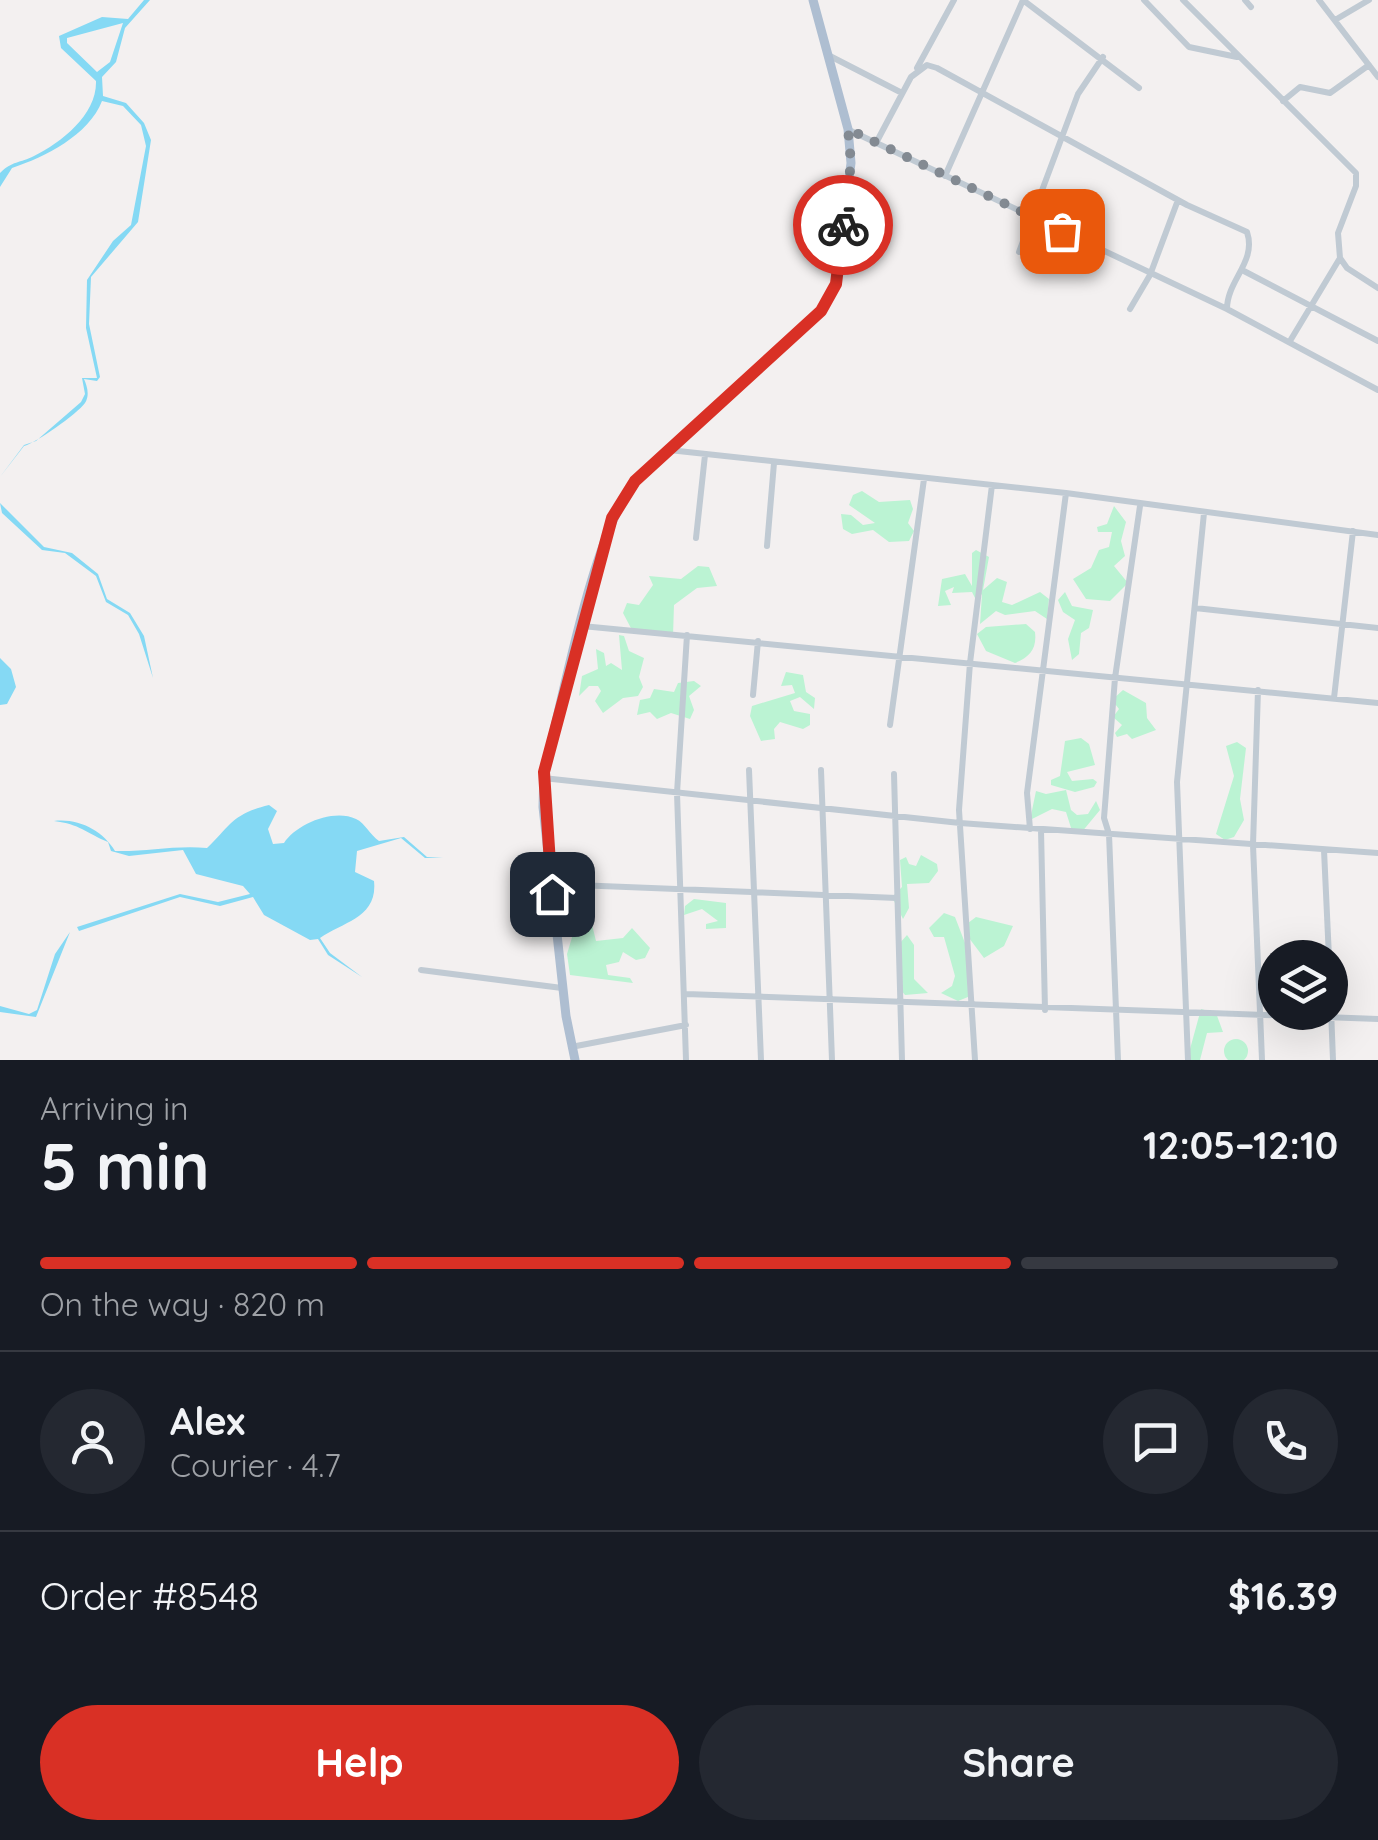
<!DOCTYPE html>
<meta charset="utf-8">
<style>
:root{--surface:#171b24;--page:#242831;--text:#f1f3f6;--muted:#9ea1a6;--line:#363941;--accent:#d93025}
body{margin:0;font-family:Quicksand,sans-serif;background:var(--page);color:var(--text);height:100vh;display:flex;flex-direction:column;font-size:38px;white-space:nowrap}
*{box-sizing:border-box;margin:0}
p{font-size:32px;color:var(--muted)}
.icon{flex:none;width:55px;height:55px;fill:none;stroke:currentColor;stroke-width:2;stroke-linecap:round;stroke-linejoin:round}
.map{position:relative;height:1060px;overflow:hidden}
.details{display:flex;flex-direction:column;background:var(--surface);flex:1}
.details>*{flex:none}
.controls{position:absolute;left:1258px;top:940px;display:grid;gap:20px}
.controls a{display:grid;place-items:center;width:90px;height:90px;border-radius:50%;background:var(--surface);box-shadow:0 10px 40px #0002;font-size:50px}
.pin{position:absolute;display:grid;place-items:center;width:85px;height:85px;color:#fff;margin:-42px;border-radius:20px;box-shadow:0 5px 15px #0006}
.courier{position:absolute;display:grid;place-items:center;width:100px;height:100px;margin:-50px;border:8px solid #d93025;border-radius:50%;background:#fff;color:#222;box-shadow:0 2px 12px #0007}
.overview em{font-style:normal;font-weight:800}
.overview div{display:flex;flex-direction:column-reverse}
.overview{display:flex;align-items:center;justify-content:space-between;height:170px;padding:0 40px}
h1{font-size:65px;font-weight:800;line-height:75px}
.bar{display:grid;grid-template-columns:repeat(4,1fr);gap:15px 10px;align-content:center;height:120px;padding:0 40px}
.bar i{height:12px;border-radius:8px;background:var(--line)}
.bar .active{background:var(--accent)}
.bar p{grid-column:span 4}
.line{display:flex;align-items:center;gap:25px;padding:0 40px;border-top:2px solid var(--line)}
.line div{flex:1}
.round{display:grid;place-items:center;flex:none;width:105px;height:105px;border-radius:52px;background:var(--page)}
.cta{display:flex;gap:20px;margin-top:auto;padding:20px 40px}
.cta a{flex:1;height:115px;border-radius:60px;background:var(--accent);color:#fff;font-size:40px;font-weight:800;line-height:115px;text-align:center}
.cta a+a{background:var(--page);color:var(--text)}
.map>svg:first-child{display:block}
.green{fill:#bbf3d3}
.water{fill:#85d9f4;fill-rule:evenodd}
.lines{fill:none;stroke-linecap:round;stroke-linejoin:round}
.minor{stroke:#c0cad3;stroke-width:6}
.major{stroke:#aebed1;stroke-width:9}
.done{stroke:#838a92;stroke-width:10;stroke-dasharray:0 18}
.route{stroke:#d93025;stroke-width:12}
</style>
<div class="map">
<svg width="1378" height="1060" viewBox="0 0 1378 1060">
<rect width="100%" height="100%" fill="#f3f0f0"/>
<path class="green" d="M862,491L879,502L910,500L913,509L908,523L914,531L909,541L889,542L873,530L852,534L843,529L841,514L851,515L863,525L875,523L849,505L853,495Z
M1114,506L1126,522L1121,541L1125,556L1114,566L1128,583L1110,601L1086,599L1073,579L1091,568L1099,550L1109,547L1112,532H1098L1097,527L1107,524Z
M976,550L989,557L983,590L997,578L1007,582L1002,602L1012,605L1040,592L1049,599L1047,619L1035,611L1005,615L996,611L980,624L982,594L976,600L972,592L952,593L954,587L945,591L951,605L938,606L942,579L965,574L972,586V553Z
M698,566L709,567L717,586L697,588L674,605L673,636L633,632L623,613L627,603L639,605L653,585L649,576L681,579Z
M1065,592L1072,606L1093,610L1089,628L1081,633L1079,654L1072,660L1068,639L1075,620L1063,612L1058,600Z
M1026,624L1035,632C1037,649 1030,657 1015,663L986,651L977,634L986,627Z
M619,635L624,636L629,651L644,658L639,677L643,687L638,696L623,698L603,713L595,701L601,691L598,686H589L579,696L582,676L598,669L596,649L604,653L606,666L611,663L622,670Z
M786,672L803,675L806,692L815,698L814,709L800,697L790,701L794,711L810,714V725L803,729L780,722L774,729L775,739L761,741L750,716L752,706L795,693L792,685L781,686Z
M694,681L701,686L689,696L694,710L690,719L671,713L657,719L650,712L637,715L640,700L650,698L654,689L674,692L678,683Z
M1123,690L1146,703L1147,718L1156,730L1132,739L1127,734L1117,737L1115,733L1122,725L1113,717L1119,709L1112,700Z
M1081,738L1089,744L1095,765L1067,772L1072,781L1093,779L1097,782L1094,787L1075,792L1051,785V780L1060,776L1065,741Z
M1237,742L1246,748L1240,799L1244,820L1234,837L1225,840L1216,834L1234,776L1226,746Z
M1066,790L1071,810L1077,815L1088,814L1096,801L1100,810L1081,833L1072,831L1066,812L1052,809L1030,820L1036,791L1046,794Z
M921,855L937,864L938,871L929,883L907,884L909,908L903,919L892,897L902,887L900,860L906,857L909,864L916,866Z
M565,894L586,900L596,941L623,938L632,928L650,948L645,958L636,960L623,952L619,962L606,965L608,975L630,978L633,983L570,975L567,954L573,934L560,907Z
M694,899L726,903V928L706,929V924L718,921L702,909L684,915L685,906Z
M944,913L955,917L970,956L968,997L958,1001L941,993L952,986L955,976L944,937H934L929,928Z
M976,917L1013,926L1004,946L984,958L969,938L968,923Z
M907,935L914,945V979L928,993L905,995L897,985L899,944Z
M1201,1009L1216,1013L1223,1032L1207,1033L1200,1060H1187Z
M1224 1051a12 12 0 1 1 24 0a12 12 0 1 1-24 0Z"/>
<path class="water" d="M144,0H150L125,28L116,62L102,77L103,96L126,103L144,123L151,140L138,222L91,277L89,324L100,377L97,381L84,379C87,386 90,395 85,403C77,414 36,443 24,446L0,477L24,445L36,441L81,402L85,394L82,378H97L86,328L87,280L113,241L131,225L146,146L141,125L123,106L102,101C89,135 45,157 12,168L0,187V173C12,161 20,163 34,156C62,142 97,114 96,81L61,48L59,36L102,17L128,19ZM123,23L110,62L97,72L67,43V38Z
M0,503L44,547L72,553L98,574L107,599L130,613L144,636L153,678L139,634L128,615L106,602L96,576L65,553L42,550L2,513Z
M0,658L11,669L16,687L7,704L0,705Z
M269,805L277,811L268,829L273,844L284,843C296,824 334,808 356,819C365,823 370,835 379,841L404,837L427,857L443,858H425L401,838L357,851L355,872L374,881C378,918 343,922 320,938L330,953L362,977L328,955L318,939L310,940L264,915L253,897L220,906L180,897L79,931L77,927L180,894L218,902L250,894L243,886L196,874L183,850L129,856L111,851L108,842C86,833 80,824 54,821C79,818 103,831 115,851C145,852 175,845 207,848C231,825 232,814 269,805Z
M70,932L36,1017L0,1012V1006L29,1014L37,1010L55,954Z"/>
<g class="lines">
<path class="minor" d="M1023,0L1139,88
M1144,0L1189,47L1237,57
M1183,0L1356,173V186L1338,233L1340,258L1290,341
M1245,0L1251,7
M1319,0L1378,77
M1335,20L1369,0
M828,55L902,93
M917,68L954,0
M1283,101L1300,87L1330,93L1369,65
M849,130L1227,309L1378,390
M876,143L911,77L927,65L937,68L1187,205L1247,232C1257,262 1227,280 1227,309
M945,176L1023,0
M1019,252L1078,94L1103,57
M1340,258L1347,268L1378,288
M1242,270L1378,341
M1130,309L1150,275L1178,200
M669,450L1066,493L1378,535
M696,538L705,455
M767,546L774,463
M1195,608L1378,628
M582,626L1378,703
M1258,690L1253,845L1262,1060
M753,695L758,641
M1334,698L1353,531
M890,725L924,479
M749,770L761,1060
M821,770L832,1060
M894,774L902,1060
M543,778L960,823L1378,853
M1030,829L1027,793L1066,493
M1041,830L1045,1010
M1324,850L1329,958
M551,884L897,898
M421,970L562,988
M1330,984L1333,1060
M686,994L1378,1019
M571,1047L686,1025
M686,1060L677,793L687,635
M975,1060L959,810L970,663L992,485
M1118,1060L1109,834L1104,818L1115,678L1140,506
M1188,1060L1177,782L1204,513"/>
<path class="major" d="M575,1060L566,1016L543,807L544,772C564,696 591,539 635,481L821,311L836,284L851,163L848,129L813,0"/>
</g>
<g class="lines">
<path class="done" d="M843,225L851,163L848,129L1062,231"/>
<path class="route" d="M552,894L544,772L612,518L635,481L821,311L836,284L843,225"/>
</g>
</svg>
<div class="controls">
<a><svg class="icon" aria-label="layers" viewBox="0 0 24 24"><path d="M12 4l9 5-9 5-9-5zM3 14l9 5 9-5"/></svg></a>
</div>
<div class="pin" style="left:1062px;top:231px;background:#ea580c"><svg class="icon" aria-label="bag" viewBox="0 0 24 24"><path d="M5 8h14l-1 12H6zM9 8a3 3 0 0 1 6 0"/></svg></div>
<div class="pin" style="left:552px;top:894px;background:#1f2937"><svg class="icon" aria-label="home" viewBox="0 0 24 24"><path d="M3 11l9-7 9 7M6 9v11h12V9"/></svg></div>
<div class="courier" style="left:843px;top:225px"><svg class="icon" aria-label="bike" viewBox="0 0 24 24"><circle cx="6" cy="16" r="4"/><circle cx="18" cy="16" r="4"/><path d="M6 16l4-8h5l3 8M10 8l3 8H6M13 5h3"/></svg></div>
</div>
<section class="details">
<div class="overview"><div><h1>5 min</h1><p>Arriving in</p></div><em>12:05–12:10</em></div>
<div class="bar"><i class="active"></i><i class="active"></i><i class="active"></i><i></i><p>On the way · 820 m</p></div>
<div class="line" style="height:180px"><a class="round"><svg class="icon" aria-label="person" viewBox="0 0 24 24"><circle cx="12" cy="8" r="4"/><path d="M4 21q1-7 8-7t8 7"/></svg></a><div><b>Alex</b><p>Courier · 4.7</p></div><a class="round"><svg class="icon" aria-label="chat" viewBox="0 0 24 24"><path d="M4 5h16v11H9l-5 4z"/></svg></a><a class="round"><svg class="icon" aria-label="phone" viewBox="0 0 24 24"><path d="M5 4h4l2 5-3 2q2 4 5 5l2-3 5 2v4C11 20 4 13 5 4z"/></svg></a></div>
<div class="line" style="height:130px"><div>Order #8548</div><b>$16.39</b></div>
<div class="cta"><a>Help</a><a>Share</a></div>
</section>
